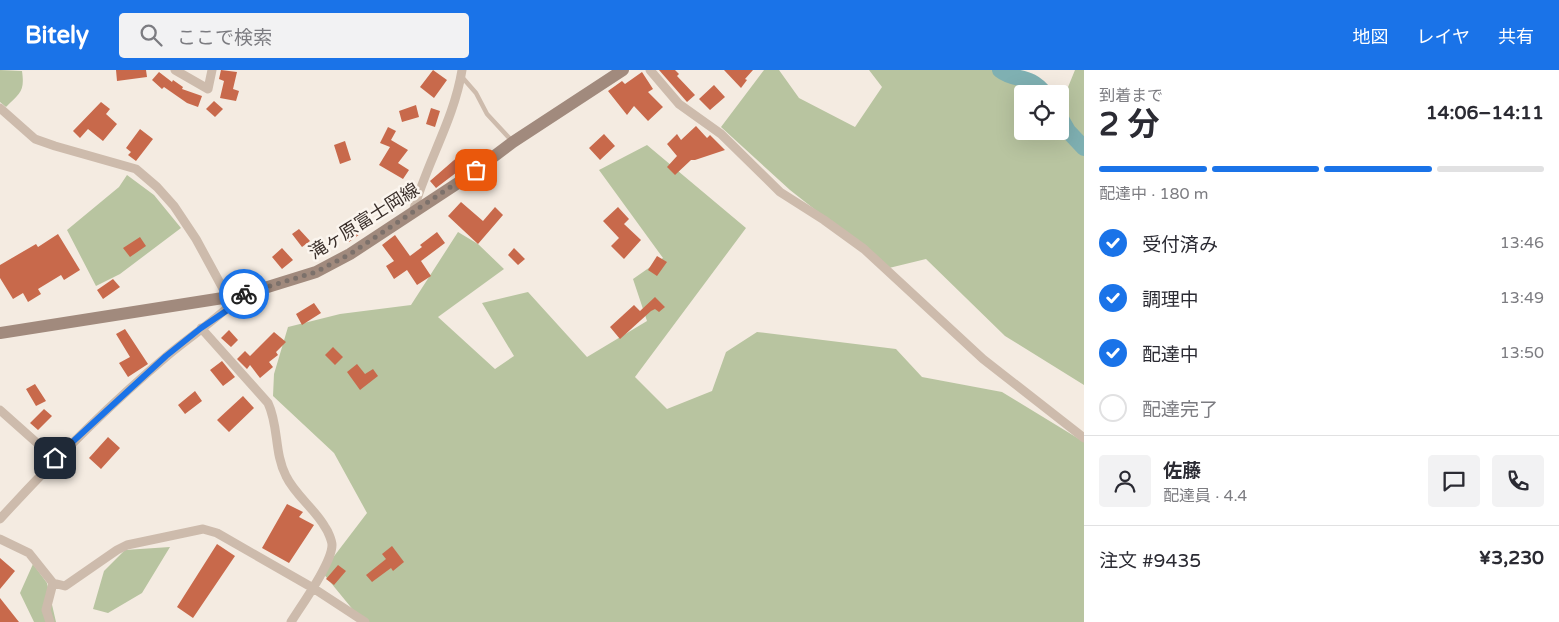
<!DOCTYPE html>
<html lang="ja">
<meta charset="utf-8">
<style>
:root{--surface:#fff;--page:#f2f2f3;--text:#2b2b33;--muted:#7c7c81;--line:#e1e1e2;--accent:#1a73e8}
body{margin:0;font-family:"Varela Round","Noto Sans JP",sans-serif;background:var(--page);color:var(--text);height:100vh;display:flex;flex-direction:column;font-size:19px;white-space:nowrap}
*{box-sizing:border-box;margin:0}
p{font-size:16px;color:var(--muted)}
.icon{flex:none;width:28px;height:28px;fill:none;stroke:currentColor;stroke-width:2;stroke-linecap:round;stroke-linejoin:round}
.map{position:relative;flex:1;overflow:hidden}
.panel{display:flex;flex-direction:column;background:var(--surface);width:475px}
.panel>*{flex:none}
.tools{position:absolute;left:1014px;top:15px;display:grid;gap:10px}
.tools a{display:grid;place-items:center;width:55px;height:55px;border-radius:5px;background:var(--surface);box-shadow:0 5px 20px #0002;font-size:25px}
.pin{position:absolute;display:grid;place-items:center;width:42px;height:42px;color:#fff;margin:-21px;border-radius:10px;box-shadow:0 2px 8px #0006}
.courier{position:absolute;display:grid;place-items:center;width:50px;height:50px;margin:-25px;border:4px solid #1a73e8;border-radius:50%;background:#fff;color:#222;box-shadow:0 1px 6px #0007}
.summary em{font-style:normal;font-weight:700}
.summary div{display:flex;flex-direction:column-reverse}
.summary{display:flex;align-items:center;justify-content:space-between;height:85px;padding:0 15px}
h1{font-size:32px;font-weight:700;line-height:38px}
.bar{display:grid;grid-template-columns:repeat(4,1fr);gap:8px 5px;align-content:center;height:60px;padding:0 15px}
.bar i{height:6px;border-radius:4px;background:var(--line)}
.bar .active{background:var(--accent)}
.bar p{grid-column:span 4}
.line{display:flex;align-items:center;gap:12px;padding:0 15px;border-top:1px solid var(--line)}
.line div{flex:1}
.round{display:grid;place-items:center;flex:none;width:52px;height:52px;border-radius:5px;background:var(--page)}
ol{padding:0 15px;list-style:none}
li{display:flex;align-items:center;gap:15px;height:55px}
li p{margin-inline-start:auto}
li .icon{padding:5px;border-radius:50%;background:var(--accent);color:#fff;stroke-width:4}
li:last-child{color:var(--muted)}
li i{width:28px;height:28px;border:2px solid var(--line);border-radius:50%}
header{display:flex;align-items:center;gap:30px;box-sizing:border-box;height:70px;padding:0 25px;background:var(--accent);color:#fff}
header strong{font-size:24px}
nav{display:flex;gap:28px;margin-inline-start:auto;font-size:18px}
.search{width:350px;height:45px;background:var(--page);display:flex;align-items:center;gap:12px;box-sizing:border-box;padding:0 18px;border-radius:5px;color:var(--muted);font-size:19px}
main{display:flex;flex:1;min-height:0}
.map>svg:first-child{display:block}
.green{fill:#b8c4a0}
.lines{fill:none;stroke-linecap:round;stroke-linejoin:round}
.river{stroke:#7fb0b2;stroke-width:16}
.building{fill:#c8694b}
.lane{stroke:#cdbbac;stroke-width:4.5}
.street{stroke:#cdbbac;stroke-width:9}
.secondary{stroke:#a18a7d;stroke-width:12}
.done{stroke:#7c716b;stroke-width:5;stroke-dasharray:0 9}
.route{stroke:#1a73e8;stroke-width:6}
.labels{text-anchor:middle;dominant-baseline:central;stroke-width:5;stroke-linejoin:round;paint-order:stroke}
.street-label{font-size:18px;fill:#3b302b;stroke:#fbf5ee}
</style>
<header>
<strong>Bitely</strong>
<div class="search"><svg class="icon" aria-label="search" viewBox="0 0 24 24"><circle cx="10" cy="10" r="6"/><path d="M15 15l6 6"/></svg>ここで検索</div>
<nav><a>地図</a><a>レイヤ</a><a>共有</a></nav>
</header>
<main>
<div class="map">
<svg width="1084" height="552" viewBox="0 0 1084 552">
<rect width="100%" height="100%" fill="#f4ebe1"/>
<path class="green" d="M0,0L22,1C25,22 20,23 6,37L0,32Z
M764,0H779L799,28L855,57L882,17L869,0H998L1056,24H1022V61H1060V26L1064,27L1075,0H1084V315L1005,266L926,189L889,198L790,120L721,57Z
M647,75L746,158L635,307L667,339L712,321L726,282L757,262L896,279L922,307L1002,322L1084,372V552H363L322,502L367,443L334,383L273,326L274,304L288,257L340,244L411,235L458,162L478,174L504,199L438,247L495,299L514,286L482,233L528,222L587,287L647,251L633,209L663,188L599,100Z
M127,105L154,125L181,158L120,204L96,216L67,160L119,117Z
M170,477L142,523L108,543L93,539L104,501L125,480Z
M33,494L47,513L56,552H34L20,523Z"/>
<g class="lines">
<path class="river" d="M1000,0C1015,12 1029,3 1045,24
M1060,47L1068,61L1084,78"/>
</g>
<path class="building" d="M116,0H146L147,7L117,11Z
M221,0L237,2L233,19L239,21L236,31L220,28L224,11L219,9Z
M433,0L447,10L434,28L420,17Z
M659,0H675L679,4L677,6L695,25L687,32Z
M724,0H753L745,9L747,10L741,18Z
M159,2L172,12L173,10L183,17L182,19L202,26L198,37L187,33L164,17L162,19L152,10Z
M642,2L653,19L648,22L663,37L648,51L634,36L627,45L608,21L622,11L625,14Z
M714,15L725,27L710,40L699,29Z
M214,31L223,39L215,47L206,39Z
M101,32L110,39L106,44L117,54L103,71L88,59L80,68L73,61Z
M416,35L419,47L402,52L399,41Z
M431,38L440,41L435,57L426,54Z
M696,56L707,68L710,65L725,80L695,90H691L675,105L667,97L677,86L667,74L677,64L681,70Z
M388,57L396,61L391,70L408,80L398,93L409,100L403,109L379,95L390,77L380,73Z
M140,59L153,69L136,91L128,85L131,82L126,78Z
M604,64L615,76L600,90L589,78Z
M345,71L351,90L340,94L334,75Z
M461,84L469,93L436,118L430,111Z
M461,132L483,151L495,137L503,145L478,174L448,146Z
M618,137L629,149L624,154L641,170L624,189L611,176L619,168L603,151Z
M355,156L360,164L349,172L343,163Z
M299,159L310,171L302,177L292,164Z
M437,162L445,173L421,191L431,206L417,215L407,200L394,209L386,196L394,191L382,175L395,165L410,186L422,177L420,175Z
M58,164L80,200L64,210L61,205L38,219L41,224L28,232L23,223L13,229L0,208V195L36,174L38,177Z
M140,167L146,176L130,187L123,178Z
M282,178L293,190L282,199L272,187Z
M514,178L525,189L518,195L508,185Z
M657,186L667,192L657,206L648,200Z
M113,209L120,217L103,229L97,220Z
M655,227L665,237L659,242L655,239L651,241L620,269L610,257L634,235L640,241Z
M314,233L321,243L302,255L296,244Z
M125,259L148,294L128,307L119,293L130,287L116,264Z
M229,260L238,270L231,277L221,268Z
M274,262L286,272L276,282L278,285L269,292L273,297L260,308L250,295L247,299L237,289L245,281L250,286Z
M333,277L343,287L335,295L325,285Z
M222,291L235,307L223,316L210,300Z
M357,294L365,304L373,299L378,306L360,320L347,302Z
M35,314L46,331L36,336L26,319Z
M195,321L202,331L185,344L178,335Z
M243,326L254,338L229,362L217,350Z
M44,339L52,346L38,360L30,353Z
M108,367L120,378L101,399L89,388Z
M287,434L303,442L299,447L314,455L289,493L262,478Z
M217,474L235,486L193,548L177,537Z
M392,476L404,492L393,501L391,498L372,512L366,505L386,489L382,484Z
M0,488L15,501L0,519Z
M338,495L346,501L334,515L326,509Z
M0,528L19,552H0Z"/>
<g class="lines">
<path class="lane" d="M462,7L476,23L487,44L512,71"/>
<path class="street" d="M175,0L208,19L212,0
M650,0L679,34L721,64L780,122L824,150L864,179L983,289L1084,368
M0,38L35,69L55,76L136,99L157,117L174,136L196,169L227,226
M413,142C426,94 454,50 462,0
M201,258L268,333C279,356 274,383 286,406C295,425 315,439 325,457C328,461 332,471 332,475C332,493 301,536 291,552
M0,340L55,389
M0,449C53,391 108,336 167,286C192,265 219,248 241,225
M0,469L29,483L53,513L65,516L117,480L127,475L203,459L217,463L313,518L365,552
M50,552L46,540L53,513"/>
<path class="secondary" d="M0,263L242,225L316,202L350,184L464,109L513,72L623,0"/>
</g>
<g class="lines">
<path class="done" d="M244,224L316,202L350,184L476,100"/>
<path class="route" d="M55,388L166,286L201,258L226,241L244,224"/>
</g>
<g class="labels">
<g class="street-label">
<text transform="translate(364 151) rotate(-32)">滝ヶ原富士岡線</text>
</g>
</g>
</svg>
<div class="tools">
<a><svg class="icon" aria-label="locate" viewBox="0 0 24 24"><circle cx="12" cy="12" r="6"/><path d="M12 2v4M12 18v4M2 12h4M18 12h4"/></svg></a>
</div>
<div class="pin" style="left:476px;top:100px;background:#ea580c"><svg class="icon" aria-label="bag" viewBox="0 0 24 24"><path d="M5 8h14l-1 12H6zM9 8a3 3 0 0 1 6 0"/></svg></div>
<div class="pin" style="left:55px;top:388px;background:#1f2937"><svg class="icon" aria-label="home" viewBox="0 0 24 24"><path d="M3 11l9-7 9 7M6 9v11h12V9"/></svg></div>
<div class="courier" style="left:244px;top:224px"><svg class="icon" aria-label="bike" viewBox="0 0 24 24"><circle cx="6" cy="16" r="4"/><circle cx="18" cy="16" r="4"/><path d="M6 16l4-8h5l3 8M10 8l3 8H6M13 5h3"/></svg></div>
</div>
<section class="panel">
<div class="summary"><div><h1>2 分</h1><p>到着まで</p></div><em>14:06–14:11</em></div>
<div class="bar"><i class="active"></i><i class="active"></i><i class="active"></i><i></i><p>配達中 · 180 m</p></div>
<ol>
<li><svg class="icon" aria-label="check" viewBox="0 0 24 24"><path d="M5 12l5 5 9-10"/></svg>受付済み<p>13:46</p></li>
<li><svg class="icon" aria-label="check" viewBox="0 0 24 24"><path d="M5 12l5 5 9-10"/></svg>調理中<p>13:49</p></li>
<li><svg class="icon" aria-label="check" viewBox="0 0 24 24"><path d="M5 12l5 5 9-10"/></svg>配達中<p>13:50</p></li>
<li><i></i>配達完了</li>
</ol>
<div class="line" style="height:90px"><a class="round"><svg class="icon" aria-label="person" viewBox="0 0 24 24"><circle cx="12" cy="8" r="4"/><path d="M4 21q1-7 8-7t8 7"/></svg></a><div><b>佐藤</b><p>配達員 · 4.4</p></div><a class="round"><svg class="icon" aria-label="chat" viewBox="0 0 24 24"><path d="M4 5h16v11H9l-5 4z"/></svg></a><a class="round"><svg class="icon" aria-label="phone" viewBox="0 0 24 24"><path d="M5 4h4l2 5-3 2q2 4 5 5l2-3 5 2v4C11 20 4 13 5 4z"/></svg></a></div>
<div class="line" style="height:65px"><div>注文 #9435</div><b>¥3,230</b></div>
</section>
</main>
